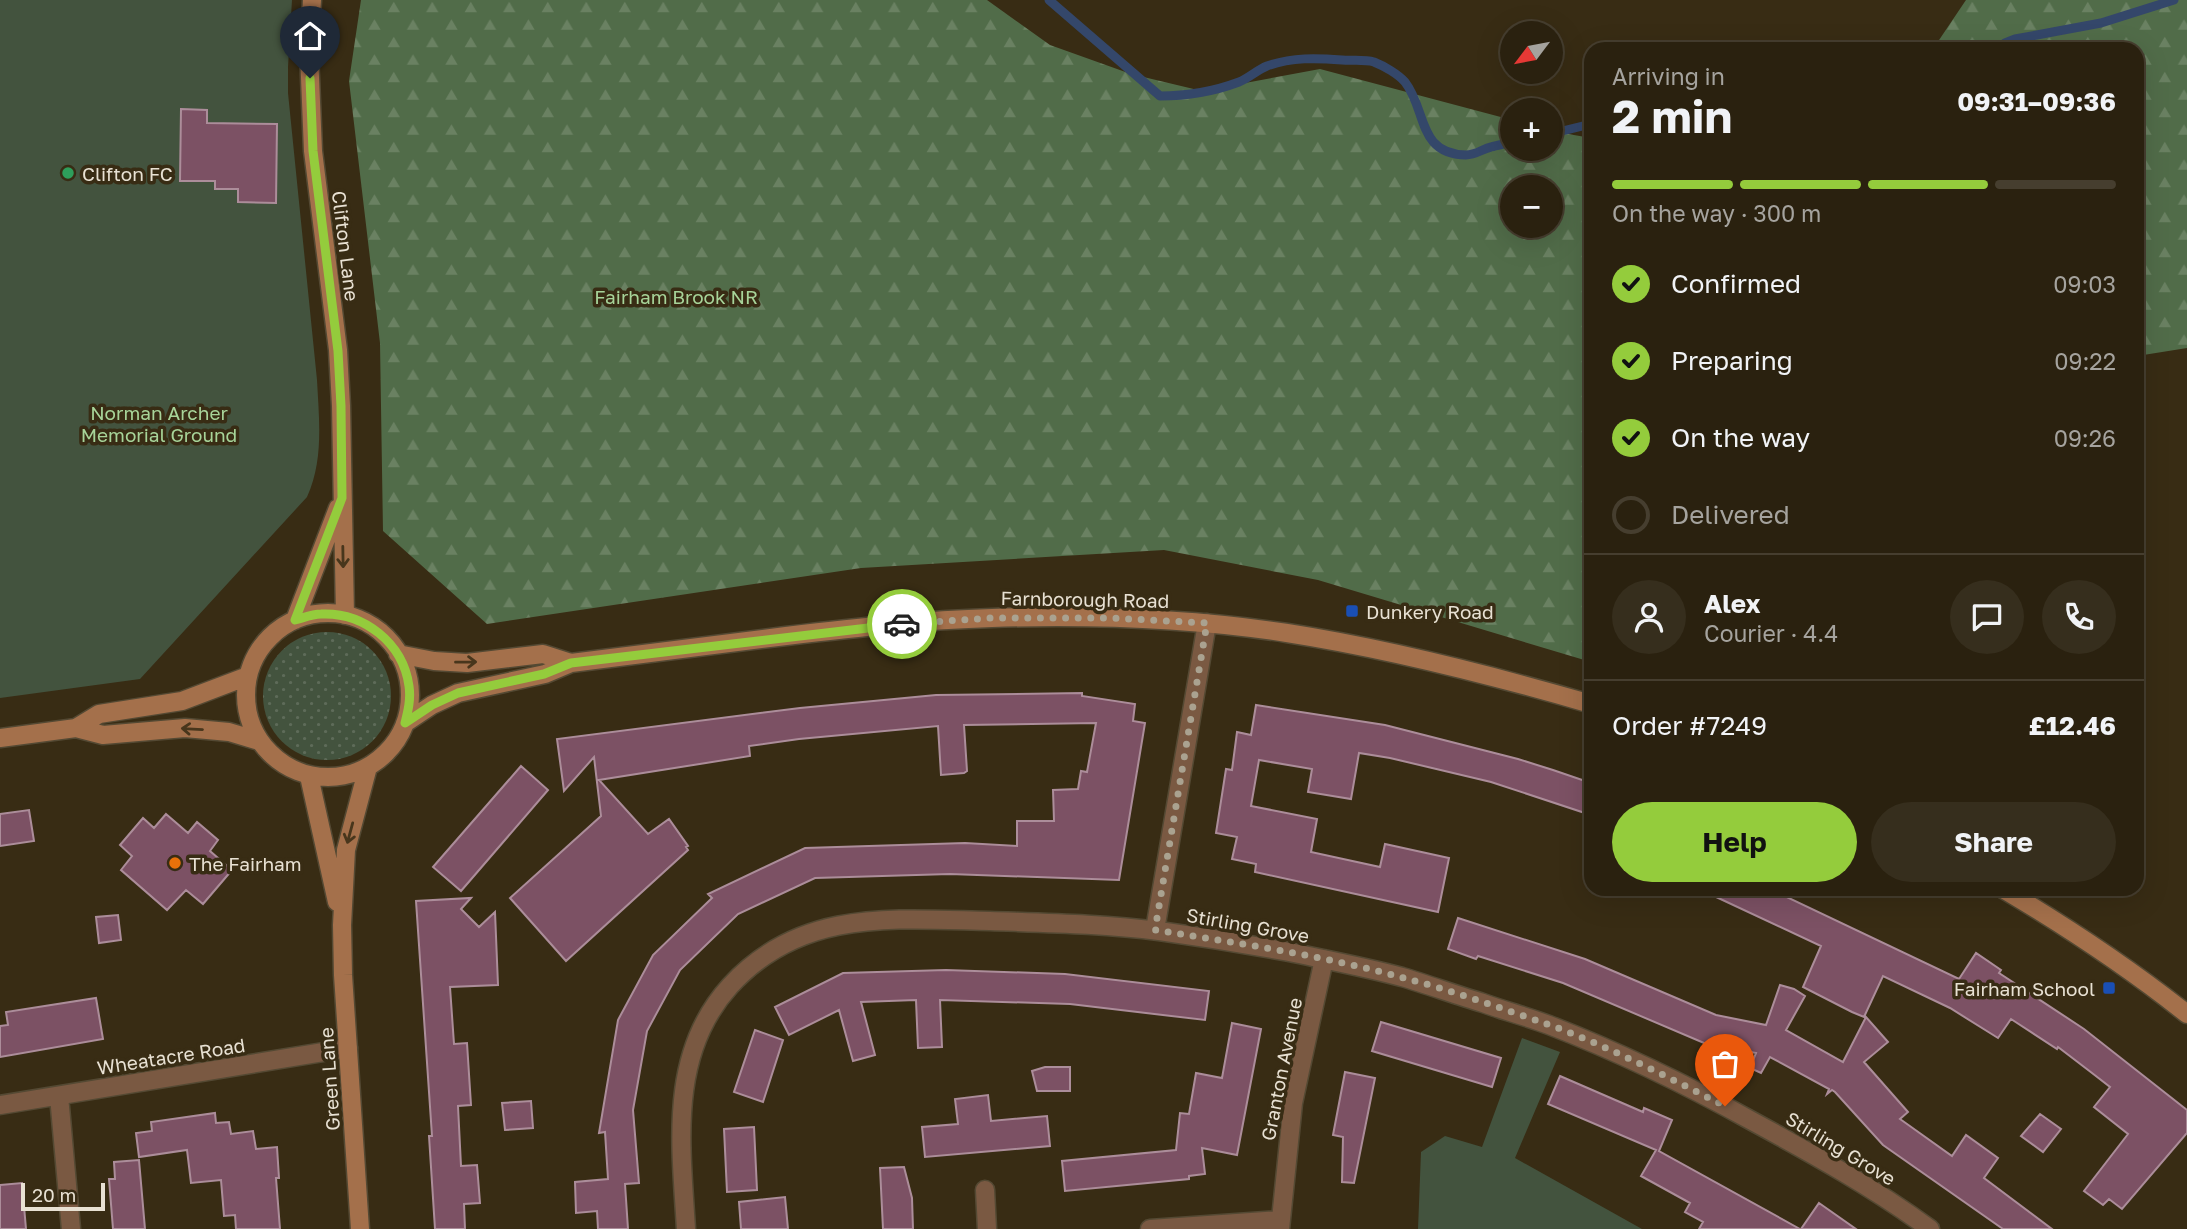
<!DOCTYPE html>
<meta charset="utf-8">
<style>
:root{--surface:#2a210f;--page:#362e1d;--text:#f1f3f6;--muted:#a5a39e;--line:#463e2f;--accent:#94cc3c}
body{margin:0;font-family:"Golos Text",sans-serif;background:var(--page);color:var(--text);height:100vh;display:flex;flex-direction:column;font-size:26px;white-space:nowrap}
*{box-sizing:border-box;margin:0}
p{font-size:23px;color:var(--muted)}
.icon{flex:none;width:38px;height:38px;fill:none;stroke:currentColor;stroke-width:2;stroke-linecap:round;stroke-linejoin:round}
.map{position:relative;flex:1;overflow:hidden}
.details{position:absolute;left:1584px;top:42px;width:560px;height:854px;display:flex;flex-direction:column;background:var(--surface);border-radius:21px;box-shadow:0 7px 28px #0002,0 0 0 2px var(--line)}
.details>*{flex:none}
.needle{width:46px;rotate:238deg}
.tools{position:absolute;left:1500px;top:21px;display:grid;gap:14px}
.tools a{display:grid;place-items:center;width:63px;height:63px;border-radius:50%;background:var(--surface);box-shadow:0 7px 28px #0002,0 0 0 2px var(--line);font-size:35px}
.scale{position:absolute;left:21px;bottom:18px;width:84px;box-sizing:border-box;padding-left:7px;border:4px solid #e8e1d3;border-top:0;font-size:19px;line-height:24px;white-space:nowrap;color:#e8e1d3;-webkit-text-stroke:5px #382c14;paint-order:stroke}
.pin{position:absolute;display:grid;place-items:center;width:60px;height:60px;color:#fff;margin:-72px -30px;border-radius:50% 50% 50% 0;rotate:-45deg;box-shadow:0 0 7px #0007}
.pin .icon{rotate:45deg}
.courier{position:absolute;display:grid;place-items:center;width:70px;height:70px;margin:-35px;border:5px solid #94cc3c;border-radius:50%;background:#fff;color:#222;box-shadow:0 2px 9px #0007}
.overview em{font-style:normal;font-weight:700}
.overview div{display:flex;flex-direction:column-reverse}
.overview{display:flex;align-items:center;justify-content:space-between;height:119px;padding:0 28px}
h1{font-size:46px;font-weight:700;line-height:52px}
.bar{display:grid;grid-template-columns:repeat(4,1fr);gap:10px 7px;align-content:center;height:84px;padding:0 28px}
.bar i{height:9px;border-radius:5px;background:var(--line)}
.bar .on{background:var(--accent)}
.bar p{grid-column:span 4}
.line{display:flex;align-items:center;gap:18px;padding:0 28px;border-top:2px solid var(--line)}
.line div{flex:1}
.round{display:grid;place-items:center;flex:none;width:74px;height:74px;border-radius:37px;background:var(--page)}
ol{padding:0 28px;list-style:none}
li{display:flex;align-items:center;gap:21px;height:77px}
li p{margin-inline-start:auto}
li .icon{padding:7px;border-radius:50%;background:var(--accent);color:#111;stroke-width:4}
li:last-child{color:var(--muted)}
li i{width:38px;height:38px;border:4px solid var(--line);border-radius:50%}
.cta{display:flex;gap:14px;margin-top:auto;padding:14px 28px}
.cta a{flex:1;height:80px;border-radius:42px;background:var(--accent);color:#111;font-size:28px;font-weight:700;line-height:80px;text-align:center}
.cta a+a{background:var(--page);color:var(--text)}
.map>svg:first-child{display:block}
.grass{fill:url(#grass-dots)}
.forest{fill:url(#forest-firs);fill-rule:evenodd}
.park{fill:#43533e}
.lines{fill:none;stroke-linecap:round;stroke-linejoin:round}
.stream{stroke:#34476a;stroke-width:9}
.building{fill:#7c5164;stroke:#ac8d9a;stroke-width:2}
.street-casing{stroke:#544933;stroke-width:21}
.secondary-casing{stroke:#544933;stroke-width:21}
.street{stroke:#7a5942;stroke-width:18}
.secondary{stroke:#a4704b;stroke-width:18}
.oneway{stroke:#48361c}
.done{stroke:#aaa290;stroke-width:7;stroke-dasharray:0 12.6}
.route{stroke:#94cc3c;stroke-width:9}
.leisure-dot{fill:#2e9e5b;stroke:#382c14;stroke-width:2.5}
.transit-dot{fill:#1a4fb4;stroke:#382c14;stroke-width:2.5}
.food-dot{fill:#e8710a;stroke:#382c14;stroke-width:2.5}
.labels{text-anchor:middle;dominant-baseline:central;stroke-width:7;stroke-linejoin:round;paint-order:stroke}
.poi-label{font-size:19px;fill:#e8e1d3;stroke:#382c14;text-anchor:start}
.street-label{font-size:19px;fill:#e8e1d3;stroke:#382c14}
.park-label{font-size:19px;fill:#a7d499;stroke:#382c14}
</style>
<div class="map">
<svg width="2187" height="1229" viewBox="0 0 2187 1229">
<defs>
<pattern id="grass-dots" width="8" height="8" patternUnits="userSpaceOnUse" patternTransform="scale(1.75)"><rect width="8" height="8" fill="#43533e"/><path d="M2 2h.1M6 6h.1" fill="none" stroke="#5e6b59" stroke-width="1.8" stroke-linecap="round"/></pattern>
<pattern id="forest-firs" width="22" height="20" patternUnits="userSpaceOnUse" patternTransform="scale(1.75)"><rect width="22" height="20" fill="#516c49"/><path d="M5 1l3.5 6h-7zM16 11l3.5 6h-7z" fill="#6a8162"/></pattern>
</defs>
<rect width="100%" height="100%" fill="#382c14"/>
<path class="grass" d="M263 696a64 64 0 1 1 128 0a64 64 0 1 1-128 0Z"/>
<path class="forest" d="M361,0H987L1050,45L1131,74L1202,91L1320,69L1512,120V149H1550L1551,131L1591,138V662L1318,580L1164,550L861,568L487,624L383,531L380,343L349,81ZM1512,187H1550V226H1512Z
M1966,0H2187V348L2137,356V49H1933Z"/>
<path class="park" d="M0,0H292L288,67V93L317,380C319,419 324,460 307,497L140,679L0,698Z
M1522,1038L1560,1052L1515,1158L1642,1229H1418L1421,1152L1445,1136L1482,1147Z"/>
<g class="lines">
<path class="stream" d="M1049,0L1160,96C1186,96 1215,91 1239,82C1249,78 1257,70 1267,66C1292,57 1317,58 1342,60C1352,61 1364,59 1374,62C1384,66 1398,74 1405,82C1427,110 1417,154 1466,155C1476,155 1482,149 1491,147C1498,145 1505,144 1512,142
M1998,49L2005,43L2015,39L2101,23L2174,0
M1550,134L1591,124"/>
</g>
<path class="building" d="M181,109L207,110V123L277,124L276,203L238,202V189H215V181H180Z
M1082,693V696L1135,704L1133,721L1145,723L1119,880L950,874L815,878L738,914L680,970L647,1031L633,1110L639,1183L625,1184L628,1229H598L597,1211L576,1213L575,1182L608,1179L605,1132L599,1133L618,1020L653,955L712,898L708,894L805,848L965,843L1017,846V821H1054L1053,790L1078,789L1081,771L1087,772L1096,723L964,725L967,771L964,773L941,775L938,726L799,739L749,746L750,756L599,780L648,834L669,819L688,846L686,847L688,850L566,961L510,898L601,816L594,757L564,791L557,739L800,708L936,695Z
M1256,705L1385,725L1518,759L1553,770L1591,783V815L1491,782L1390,758L1359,753L1351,799L1308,792L1312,769L1259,760L1251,806L1317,819L1311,852L1380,867L1385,844L1449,858L1438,912L1255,872L1256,864L1232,859L1237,837L1216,833L1226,769L1232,770L1237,732L1251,735Z
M521,766L548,790L461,891L433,867Z
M29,810L34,841L0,846V814Z
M166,814L188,833L197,822L218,840L210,851L232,870L203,904L186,890L167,910L121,870L132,856L120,845L143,818L154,828Z
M1699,889H1770L1959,979L1976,953L2001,970L1999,973L2084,1029L2187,1110V1133L2122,1209L2109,1199L2103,1205L2084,1191L2128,1134L2094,1107L2110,1087L2092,1073L2058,1047L2057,1049L2011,1019L1998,1038L1950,1008L1883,976L1864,1017L1852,1012L1803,987L1821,946Z
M471,898L461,909L479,927L495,912L498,985L450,987L454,1044L467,1043L471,1105L458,1106L461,1166L477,1165L480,1203L464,1204L465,1229H435L429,1136H432L416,901Z
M118,915L121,940L99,943L96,917Z
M1458,918L1585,959L1716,1015L1766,1025L1780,985L1794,989L1805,996L1786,1030L1843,1062L1866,1017L1888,1042L1864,1062L1908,1112L1900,1119L1952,1156L1966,1135L1998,1158L1984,1178L2052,1229H2003L1883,1145L1835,1092L1832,1090L1827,1094L1829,1089L1770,1057L1761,1073L1750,1068L1756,1053L1704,1043L1563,983L1478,956L1476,959L1448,949Z
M946,970L1065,974L1209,991L1205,1020L1070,1004L940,1000L942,1047L918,1048L916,1000L861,1002L875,1055L853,1061L839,1010L789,1035L775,1007L843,973Z
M96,998L103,1039L0,1057V1026L8,1025L6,1012Z
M1381,1022L1501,1058L1492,1087L1372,1051Z
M1232,1023L1261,1029L1237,1155L1202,1148L1205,1174L1189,1176V1179L1065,1191L1062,1161L1176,1150L1180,1113L1189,1114L1196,1073L1222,1078Z
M755,1030L783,1040L763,1102L734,1092Z
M1045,1067H1070V1091H1037L1032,1071Z
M1345,1072L1375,1078L1354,1183L1342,1182L1343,1137L1333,1135Z
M1560,1076L1643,1112L1644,1108L1672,1120L1659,1151L1800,1229H1699L1703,1222L1685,1212L1690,1203L1641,1176L1656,1150L1548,1104Z
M988,1095L991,1121L1047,1116L1050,1146L925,1157L922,1127L958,1124L955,1099Z
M531,1101L533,1128L505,1130L502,1103Z
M215,1113L216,1123L229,1122L231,1134L253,1131L256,1149L277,1147L279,1178H276L280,1229H236L235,1215L224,1216L221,1180L191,1183L187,1150L139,1157L136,1133L152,1131L151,1122Z
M2040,1114L2061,1129L2043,1152L2021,1136Z
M754,1127L757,1190L727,1192L724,1129Z
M139,1160L145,1229H113L109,1179H115L114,1162Z
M904,1167L912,1198L913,1229H883L880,1168Z
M22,1183L26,1229H0V1185Z
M785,1197L788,1229H741L739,1202Z
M1819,1203L1856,1229H1801Z"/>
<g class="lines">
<g class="street-casing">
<path id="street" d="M1155,930L1207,623
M59,1096L71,1229
M0,1105L348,1048
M985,1190L987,1229
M686,1229C681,1145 668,1054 730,986C801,908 894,919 990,921C1046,923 1104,924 1159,931C1203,937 1246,944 1289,952C1327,960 1365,967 1402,977C1429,985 1456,995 1483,1003C1505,1011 1528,1017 1549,1025C1619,1052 1687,1085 1752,1121C1813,1154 1874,1188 1930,1229
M1150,1229L1280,1220
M1280,1229L1293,1103L1324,959"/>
</g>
<g class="secondary-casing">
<path id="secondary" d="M312,0L309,53L313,151L338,350L341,406L345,615
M246 695a82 82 0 1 1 164 0a82 82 0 1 1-164 0Z
M295,620L338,508
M398,654L434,661L467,663L543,654L571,663
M405,723L432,705L458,693L545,674L571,663C643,654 715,645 786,636C854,628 923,620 992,618C1090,615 1190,618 1287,633C1390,649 1491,675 1591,704
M76,728L99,714L182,701L248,676
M0,738L76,728L103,735L185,728L229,732L259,741
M309,776L337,902
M2003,889C2067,927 2129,968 2187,1014
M360,1229L343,975L342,925L346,850L368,767"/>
</g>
<use href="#street" class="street"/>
<use href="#secondary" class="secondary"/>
</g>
<defs><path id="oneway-shaft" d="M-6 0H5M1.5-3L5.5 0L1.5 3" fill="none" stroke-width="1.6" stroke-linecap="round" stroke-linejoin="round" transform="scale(1.75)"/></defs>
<g class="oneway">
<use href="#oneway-shaft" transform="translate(343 557) rotate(89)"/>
<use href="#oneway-shaft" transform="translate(466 662) rotate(-1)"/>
<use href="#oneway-shaft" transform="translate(192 729) rotate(-177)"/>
<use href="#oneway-shaft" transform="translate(350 833) rotate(105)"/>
</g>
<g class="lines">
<path class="done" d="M902,624L991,618H1111L1207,623L1155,930C1237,943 1320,955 1400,977C1448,989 1500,1008 1547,1024C1608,1046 1667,1077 1725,1106"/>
<path class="route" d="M310,78L313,151L338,351L341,406L342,498L295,620C303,618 312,614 321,614C364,612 403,643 409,686C411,699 408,711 405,723L432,705L458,693L544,674L571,663L902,624"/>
</g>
<circle class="leisure-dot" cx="68" cy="173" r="7"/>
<g class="transit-dot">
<rect x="1345" y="604" width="14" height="14" rx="3.5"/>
<rect x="2102" y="981" width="14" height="14" rx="3.5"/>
</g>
<circle class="food-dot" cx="175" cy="863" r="7"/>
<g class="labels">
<g class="poi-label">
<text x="82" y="173">Clifton FC</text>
<text x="1366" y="611">Dunkery Road</text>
<text x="189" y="863">The Fairham</text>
<text x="2095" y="988" text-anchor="end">Fairham School</text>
</g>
<g class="street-label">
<text transform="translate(346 246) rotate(83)">Clifton Lane</text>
<text transform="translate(1085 599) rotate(1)">Farnborough Road</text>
<text transform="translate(1248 925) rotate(10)">Stirling Grove</text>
<text transform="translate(171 1056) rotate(-9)">Wheatacre Road</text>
<text transform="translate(1281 1069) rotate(-79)">Granton Avenue</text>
<text transform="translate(329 1079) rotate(-94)">Green Lane</text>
<text transform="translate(1841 1148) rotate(31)">Stirling Grove</text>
</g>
<g class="park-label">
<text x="676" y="296">Fairham Brook NR</text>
<text x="159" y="412">Norman Archer<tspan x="159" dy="22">Memorial Ground</tspan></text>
</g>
</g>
</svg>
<div class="tools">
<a><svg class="needle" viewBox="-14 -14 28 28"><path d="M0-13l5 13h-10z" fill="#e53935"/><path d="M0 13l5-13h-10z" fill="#a5a39e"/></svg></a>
<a>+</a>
<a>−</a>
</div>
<div class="scale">20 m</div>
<div class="pin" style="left:1725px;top:1106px;background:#ea580c"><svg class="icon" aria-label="bag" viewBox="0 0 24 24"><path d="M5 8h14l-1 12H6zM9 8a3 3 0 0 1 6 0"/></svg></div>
<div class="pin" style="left:310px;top:78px;background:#1f2937"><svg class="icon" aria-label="home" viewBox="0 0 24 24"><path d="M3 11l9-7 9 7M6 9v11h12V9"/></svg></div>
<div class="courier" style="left:902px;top:624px"><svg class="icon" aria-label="car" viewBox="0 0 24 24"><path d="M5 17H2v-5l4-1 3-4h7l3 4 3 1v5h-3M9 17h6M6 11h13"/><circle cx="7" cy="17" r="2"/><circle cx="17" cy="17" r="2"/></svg></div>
<section class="details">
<div class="overview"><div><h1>2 min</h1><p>Arriving in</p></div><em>09:31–09:36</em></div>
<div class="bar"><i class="on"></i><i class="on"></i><i class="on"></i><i></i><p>On the way · 300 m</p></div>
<ol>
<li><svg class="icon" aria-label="check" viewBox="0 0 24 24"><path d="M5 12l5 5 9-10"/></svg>Confirmed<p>09:03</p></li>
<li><svg class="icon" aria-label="check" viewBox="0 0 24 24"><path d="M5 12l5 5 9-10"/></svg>Preparing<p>09:22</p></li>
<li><svg class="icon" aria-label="check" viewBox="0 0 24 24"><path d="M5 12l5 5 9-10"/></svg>On the way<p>09:26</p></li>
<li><i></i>Delivered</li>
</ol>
<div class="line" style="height:126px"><a class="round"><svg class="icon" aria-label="person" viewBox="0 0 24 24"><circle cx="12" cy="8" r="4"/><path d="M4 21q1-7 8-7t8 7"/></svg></a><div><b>Alex</b><p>Courier · 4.4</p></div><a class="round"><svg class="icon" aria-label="chat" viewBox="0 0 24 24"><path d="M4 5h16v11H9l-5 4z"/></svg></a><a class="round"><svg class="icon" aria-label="phone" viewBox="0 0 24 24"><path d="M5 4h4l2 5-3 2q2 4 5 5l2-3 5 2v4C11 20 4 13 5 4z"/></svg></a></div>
<div class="line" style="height:91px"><div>Order #7249</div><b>£12.46</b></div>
<div class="cta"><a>Help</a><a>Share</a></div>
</section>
</div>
